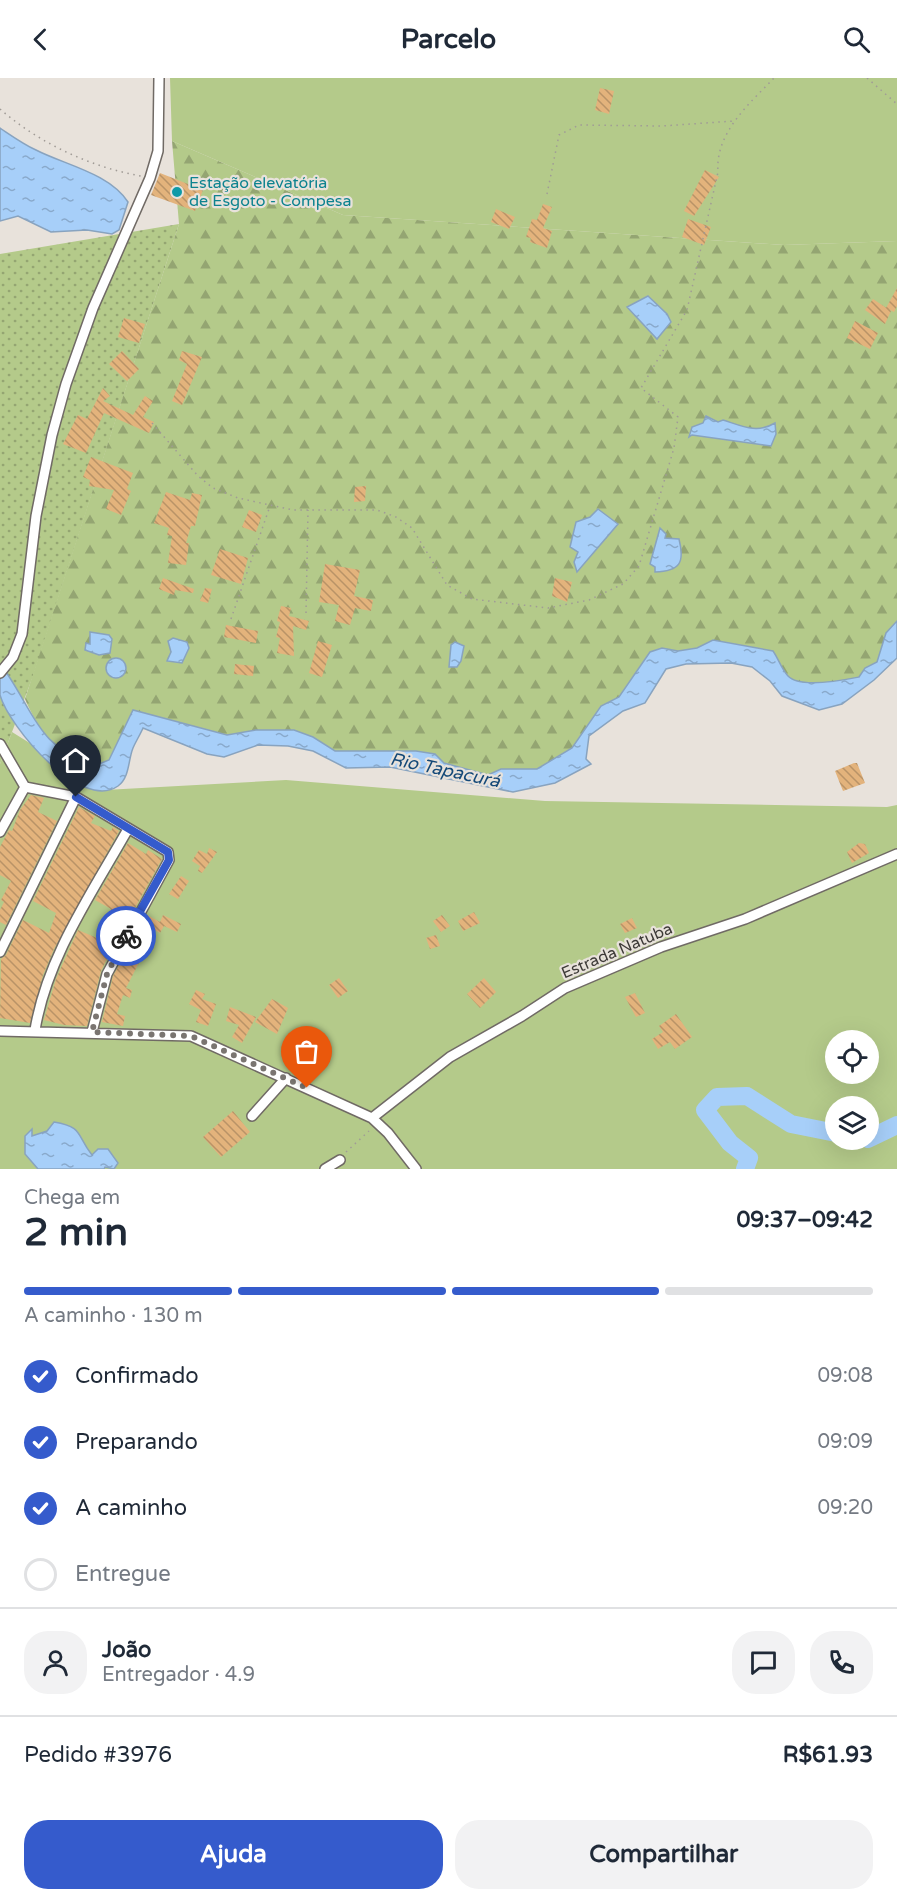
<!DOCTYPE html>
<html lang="pt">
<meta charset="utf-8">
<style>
:root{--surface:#fff;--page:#f2f2f3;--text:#1f2937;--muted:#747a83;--line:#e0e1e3;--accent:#355bcc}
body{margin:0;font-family:"Varela Round",sans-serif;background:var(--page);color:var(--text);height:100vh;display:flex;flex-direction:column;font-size:22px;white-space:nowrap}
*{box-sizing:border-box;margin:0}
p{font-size:20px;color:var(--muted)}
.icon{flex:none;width:33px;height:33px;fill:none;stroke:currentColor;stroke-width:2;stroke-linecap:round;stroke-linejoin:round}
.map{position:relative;height:1091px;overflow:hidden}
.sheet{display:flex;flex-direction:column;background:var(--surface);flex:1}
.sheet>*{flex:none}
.controls{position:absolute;left:825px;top:952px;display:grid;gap:12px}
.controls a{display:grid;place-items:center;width:54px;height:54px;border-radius:50%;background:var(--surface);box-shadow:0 6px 24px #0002;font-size:30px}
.pin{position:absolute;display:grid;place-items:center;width:51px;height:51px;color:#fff;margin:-62px -26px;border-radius:50% 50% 50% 0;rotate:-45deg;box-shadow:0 0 6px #0007}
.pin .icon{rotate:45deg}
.courier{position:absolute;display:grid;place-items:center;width:60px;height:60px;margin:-30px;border:4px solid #355bcc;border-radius:50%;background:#fff;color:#222;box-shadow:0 2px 8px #0007}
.summary em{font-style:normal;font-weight:700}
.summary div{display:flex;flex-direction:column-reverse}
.summary{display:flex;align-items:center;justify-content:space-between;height:102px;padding:0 24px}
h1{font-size:39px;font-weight:700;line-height:45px}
.bar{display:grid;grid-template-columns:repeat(4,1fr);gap:9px 6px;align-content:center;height:72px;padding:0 24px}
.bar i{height:8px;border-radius:4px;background:var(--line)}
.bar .current{background:var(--accent)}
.bar p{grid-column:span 4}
.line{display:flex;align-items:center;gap:15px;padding:0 24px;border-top:2px solid var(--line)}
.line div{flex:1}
.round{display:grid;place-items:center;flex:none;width:63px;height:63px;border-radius:24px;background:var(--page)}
ol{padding:0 24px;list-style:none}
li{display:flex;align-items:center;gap:18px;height:66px}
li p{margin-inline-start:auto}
li .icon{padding:6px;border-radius:50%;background:var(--accent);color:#fff;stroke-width:4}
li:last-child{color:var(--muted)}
li i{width:33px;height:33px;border:3px solid var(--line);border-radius:50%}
.button{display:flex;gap:12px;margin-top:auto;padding:12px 24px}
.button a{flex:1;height:69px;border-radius:24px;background:var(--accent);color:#fff;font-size:24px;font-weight:700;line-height:69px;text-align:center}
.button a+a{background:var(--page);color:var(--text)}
header{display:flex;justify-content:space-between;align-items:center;height:78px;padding:0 24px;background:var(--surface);font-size:27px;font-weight:700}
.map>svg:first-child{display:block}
.grass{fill:url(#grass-dots)}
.forest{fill:url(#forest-firs)}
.green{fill:#b4ca8a;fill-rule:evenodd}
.water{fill:url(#water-ripples);stroke:#88a3bf;stroke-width:1.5}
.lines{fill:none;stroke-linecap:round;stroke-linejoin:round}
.river{stroke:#a7cff9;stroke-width:18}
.building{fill:url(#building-back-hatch)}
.minor-casing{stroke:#706a65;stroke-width:12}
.path{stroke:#a09b96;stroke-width:1.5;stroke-dasharray:1.5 4.5;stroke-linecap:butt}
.minor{stroke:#fff;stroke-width:9}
.done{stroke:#7a7571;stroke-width:6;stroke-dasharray:0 10.8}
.route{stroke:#355bcc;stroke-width:8}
.culture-dot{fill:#0f9aa8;stroke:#e8e2db;stroke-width:2}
.labels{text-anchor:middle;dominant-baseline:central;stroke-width:4.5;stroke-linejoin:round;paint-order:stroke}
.culture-label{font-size:16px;fill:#0d838f;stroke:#e8e2db;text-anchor:start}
.street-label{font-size:16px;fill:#3e3b38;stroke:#e8e2db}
.water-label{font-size:18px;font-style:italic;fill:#144978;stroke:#e8e2db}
</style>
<header><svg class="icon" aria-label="back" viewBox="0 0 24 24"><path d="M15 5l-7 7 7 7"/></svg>Parcelo<svg class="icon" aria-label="search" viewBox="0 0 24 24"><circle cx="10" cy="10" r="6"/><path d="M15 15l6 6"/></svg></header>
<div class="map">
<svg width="897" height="1091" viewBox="0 0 897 1091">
<defs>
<pattern id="grass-dots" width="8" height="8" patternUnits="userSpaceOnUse" patternTransform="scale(1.5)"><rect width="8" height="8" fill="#b4ca8a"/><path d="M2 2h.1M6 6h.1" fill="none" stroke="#94a572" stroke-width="1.8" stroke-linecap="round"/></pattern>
<pattern id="forest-firs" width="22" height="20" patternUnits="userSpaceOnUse" patternTransform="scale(1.5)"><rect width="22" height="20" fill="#b4ca8a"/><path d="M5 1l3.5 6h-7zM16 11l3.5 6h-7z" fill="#94a572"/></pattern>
<pattern id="water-ripples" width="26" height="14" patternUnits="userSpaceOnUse" patternTransform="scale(1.5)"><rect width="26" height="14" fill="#a7cff9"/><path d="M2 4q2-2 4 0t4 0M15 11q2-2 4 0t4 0" fill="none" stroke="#89a9cb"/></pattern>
<pattern id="building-back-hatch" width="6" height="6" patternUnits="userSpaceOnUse" patternTransform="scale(1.5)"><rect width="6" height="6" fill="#e3b37c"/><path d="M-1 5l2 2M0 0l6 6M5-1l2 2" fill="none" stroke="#b99367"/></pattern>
</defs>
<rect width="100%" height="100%" fill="#e8e2db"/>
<path class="grass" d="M179,146L33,598L0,686V176Z"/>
<path class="forest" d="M172,63L343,137L784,167L897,163V544L886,556L878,584L865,590L859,599C844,602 800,611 788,598C782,592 778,580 773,573L713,562L697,570L678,573L662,570L650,574L619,619L601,628L572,670L537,691H501L488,697L444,685L335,673L313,659L227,657L133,632L109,682L94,688C56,674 41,658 25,621L179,146Z"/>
<path class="green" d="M170,0H897V163L784,167L343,137L172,63Z
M12,654L105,712L286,702L545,723L887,729L897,727V1091H0V686ZM836,963H868V996H836ZM836,1029H868V1062H836Z"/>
<path class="water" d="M0,50C12,58 23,66 36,72C65,87 109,95 128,124L119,152L112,156L87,152L51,154L18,138L0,143Z
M648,218L667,236L671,244L657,261L627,229Z
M706,338L718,344L723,342C742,348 757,356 775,345L776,356L771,368L692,357L689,359L692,349L703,345Z
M598,431L618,446L577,494L574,484L578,474L570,469L576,444L590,439Z
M660,450L666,456L665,460L679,461C685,485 680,493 655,494V489L650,486Z
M897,543V580L874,602L842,626L819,632L782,618L770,603L752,589L731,585L686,586L666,591L645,625L623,633L589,658L586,681L591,686L555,705L513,714L390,689L346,690L313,673L288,668L258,667L224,679L207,676L143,650C140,657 136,663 133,670C128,682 130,699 118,708C81,734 9,649 0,617C0,612 0,605 0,599L6,594C36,638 38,668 94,688L109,682L133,632L227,657L256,652H294L313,659L335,673H416L435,676L444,685L488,697L501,691H537L572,670L601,628L619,619L650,574L662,570L678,573L697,570L713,562L773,573C778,580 782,592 788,598C800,611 844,602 859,599L865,590L877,584L886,555Z
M90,554L109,557L112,561L110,575L99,577L85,572L86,565L90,566Z
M173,560L187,564L189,570L182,585L167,583L171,574L168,563Z
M455,564L464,568L461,583L457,589H449L451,567Z
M106 590a10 10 0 1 1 20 0a10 10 0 1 1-20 0Z
M54,1044C84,1049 76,1057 92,1077L98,1071H108L118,1085L114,1091L105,1089L104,1091H38L25,1076V1058L32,1051V1058L47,1053Z"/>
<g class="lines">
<path class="river" d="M868,1061L897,1047
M745,1091L749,1080L730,1065L705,1032L717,1019L747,1018L791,1046L836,1055"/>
</g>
<path class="building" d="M600,10L614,13L609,36L595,32Z
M705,92L719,99L694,138L684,133Z
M160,95L203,112L195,133L151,117Z
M543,126L552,129L543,150L552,153L547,170L530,164L531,160L526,159L532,141L537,142Z
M496,131L515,139L509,151L491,144Z
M688,141L711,149L704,167L682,159Z
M897,210V228L894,234L886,230Z
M873,221L891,233L885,246L865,232Z
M124,240L145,246L139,265L118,259Z
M855,243L878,255L870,271L847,260Z
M122,273L139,291L127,303L109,286Z
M182,273L202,279L182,327L172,323L187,286L179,282Z
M103,310L110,318L103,323L133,337L145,318L153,323L143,339L154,344L149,355L104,335L86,375L63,366L78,337L87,341Z
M91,379L133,395L127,411L131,413L121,437L106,431L114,412L89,408L90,402L83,399Z
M366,408L365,423L354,424L355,409Z
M166,414L190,422L192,415L202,417L195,448H191L186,465H189L186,487L168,485L172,458L167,457L169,450L154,445Z
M249,432L262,437L256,454L242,449Z
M220,471L248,480L241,506L211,497Z
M325,486L360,492L354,518L373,522L371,533L355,530L350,547L335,543L339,527L319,524Z
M163,500L194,511L193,515L175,512L174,517L159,511Z
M555,500L572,504L567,524L552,518Z
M205,510L212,511L208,525L200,523Z
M281,528L291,530L289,538L309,543L306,552L293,548L294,578L277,575L280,560L276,559L280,544L277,543Z
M226,547L258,553L256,565L224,559Z
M318,563L332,567L322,599L309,595Z
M235,586L254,588L253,598L234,596Z
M854,685H857L865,705L843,713L835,693Z
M31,717L44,720L38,734L57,743L6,847L0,844V832L4,824L1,822L11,803L0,797V769L9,752L12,753L20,732Z
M79,729L95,738L91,745L111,753L113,749L119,753L54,871L43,897L30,945L0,940L1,881L6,877L23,842L49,855L56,835L33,823Z
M128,765L146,776L148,772L162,781L130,839L128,838L101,893L87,948L64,947L44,942L56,901L78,852L97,860L111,831L95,822Z
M859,765L865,766L869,775L852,785L847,774Z
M209,770L217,774L202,795L198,793L200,788L192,783L199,772L207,776Z
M181,798L189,803L178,821L169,816Z
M474,834L480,845L463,853L458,843Z
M147,837L160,844L163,837L181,846L177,854L164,848L160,855L142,845Z
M442,837L450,848L441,854L433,843Z
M632,840L637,850L625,855L620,846Z
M436,857L440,868L430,871L426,860Z
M133,862L147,869L126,910L132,912L130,920L123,917L117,936L125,938L123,948L102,944L113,898Z
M339,900L348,913L338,920L329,907Z
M484,900L496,914L480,930L467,916Z
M196,912L205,916L202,921L216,926L208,948L196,944L201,932L189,926Z
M635,915L645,935L636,939L625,919Z
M272,921L288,930L277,956L255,944Z
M230,929L256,939L242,965L232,959L239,947L226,943Z
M676,936L692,959L675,971L670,964L658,971L652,961L663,954L659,948Z
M233,1033L250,1054L221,1079L203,1059Z"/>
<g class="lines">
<g class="minor-casing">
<path id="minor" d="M0,595L13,579L22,556L36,438L52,357L66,306L93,230L150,100L158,73L159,0
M0,666L25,709L76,719L168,774L169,782L107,896L92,954
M0,754L25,709
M0,874L76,719
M35,952C47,879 92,815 128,751
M0,953L191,958L372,1040L388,1055L416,1091
M252,1038L286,1000
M372,1040L450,979L522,938L565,910L661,869L745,841L897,776
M325,1091L340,1082"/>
</g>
<path class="path" d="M867,0L897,26
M0,31C39,65 90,89 141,98
M547,116L559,57L579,47L662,48L734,43
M152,345L198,398L213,410L238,420L293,432H377L396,439L412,450L447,507L472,521L548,530L589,522L623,506L639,488L674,370L678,339L641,310L687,232L718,94C715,55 749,26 774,0
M306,535L308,432
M231,541L270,428
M346,1074L369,1053"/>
<use href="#minor" class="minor"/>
</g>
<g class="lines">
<path class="done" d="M126,858L107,896L92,954L191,958L307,1010"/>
<path class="route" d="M76,719L168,774L169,782L126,858"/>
</g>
<circle class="culture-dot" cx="177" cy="114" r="6"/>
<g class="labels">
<g class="culture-label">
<text x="189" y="105">Estação elevatória<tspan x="189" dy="18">de Esgoto - Compesa</tspan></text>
</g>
<g class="street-label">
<text transform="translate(617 873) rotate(-23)">Estrada Natuba</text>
</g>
<g class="water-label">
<text transform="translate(445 692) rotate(12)">Rio Tapacurá</text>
</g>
</g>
</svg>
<div class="controls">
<a><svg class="icon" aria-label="locate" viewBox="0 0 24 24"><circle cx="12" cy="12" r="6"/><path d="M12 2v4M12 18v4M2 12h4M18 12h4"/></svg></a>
<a><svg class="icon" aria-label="layers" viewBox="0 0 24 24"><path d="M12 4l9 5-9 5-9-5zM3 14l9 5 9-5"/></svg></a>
</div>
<div class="pin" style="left:307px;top:1010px;background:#ea580c"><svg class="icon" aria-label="bag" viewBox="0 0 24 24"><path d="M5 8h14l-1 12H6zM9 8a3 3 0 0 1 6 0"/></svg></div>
<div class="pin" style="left:76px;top:719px;background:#1f2937"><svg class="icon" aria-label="home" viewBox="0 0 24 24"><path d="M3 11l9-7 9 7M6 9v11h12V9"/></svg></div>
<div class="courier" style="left:126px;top:858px"><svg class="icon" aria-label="bike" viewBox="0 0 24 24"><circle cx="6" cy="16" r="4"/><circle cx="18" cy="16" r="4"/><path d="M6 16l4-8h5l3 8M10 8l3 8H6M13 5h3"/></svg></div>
</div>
<section class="sheet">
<div class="summary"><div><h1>2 min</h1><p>Chega em</p></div><em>09:37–09:42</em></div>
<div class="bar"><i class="current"></i><i class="current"></i><i class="current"></i><i></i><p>A caminho · 130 m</p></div>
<ol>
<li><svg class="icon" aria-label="check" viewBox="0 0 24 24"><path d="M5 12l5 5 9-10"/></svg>Confirmado<p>09:08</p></li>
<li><svg class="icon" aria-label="check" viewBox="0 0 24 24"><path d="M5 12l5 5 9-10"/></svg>Preparando<p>09:09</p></li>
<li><svg class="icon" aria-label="check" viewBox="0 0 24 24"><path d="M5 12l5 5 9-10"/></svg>A caminho<p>09:20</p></li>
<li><i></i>Entregue</li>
</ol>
<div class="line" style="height:108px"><a class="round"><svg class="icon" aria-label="person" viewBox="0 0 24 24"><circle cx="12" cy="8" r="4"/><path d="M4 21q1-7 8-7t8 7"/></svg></a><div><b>João</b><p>Entregador · 4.9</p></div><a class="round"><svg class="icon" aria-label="chat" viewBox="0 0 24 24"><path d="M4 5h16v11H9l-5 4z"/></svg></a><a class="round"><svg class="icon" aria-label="phone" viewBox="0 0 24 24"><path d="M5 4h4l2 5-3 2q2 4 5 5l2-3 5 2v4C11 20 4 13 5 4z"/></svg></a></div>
<div class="line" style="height:78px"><div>Pedido #3976</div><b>R$61.93</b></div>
<div class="button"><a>Ajuda</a><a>Compartilhar</a></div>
</section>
